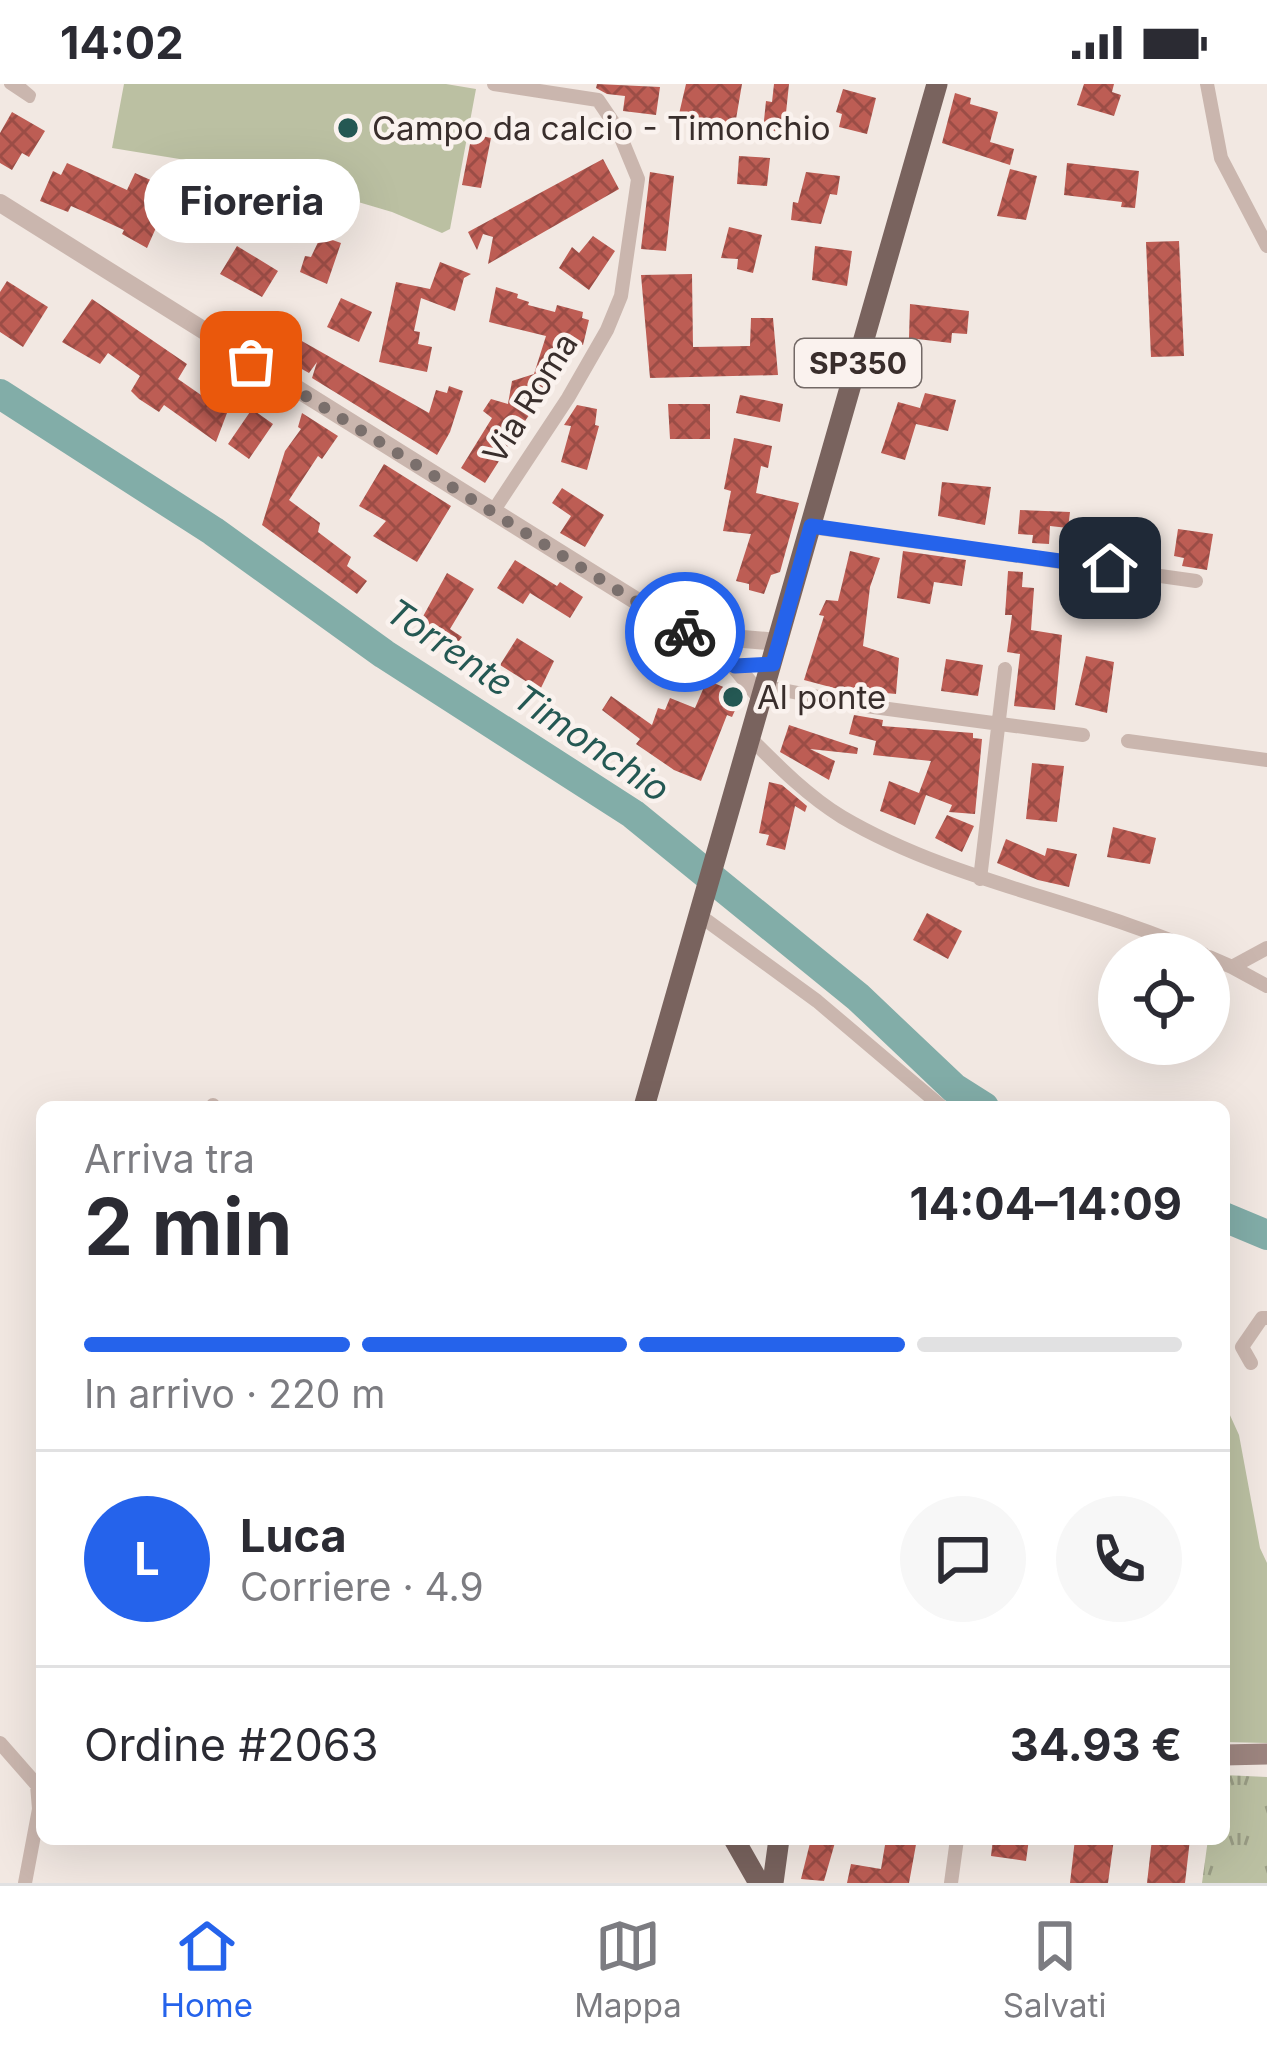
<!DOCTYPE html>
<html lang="it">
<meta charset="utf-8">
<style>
:root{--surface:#fff;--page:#f7f7f7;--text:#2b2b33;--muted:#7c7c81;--line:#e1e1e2;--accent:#2563eb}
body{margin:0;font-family:Inter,sans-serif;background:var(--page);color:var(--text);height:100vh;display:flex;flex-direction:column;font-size:45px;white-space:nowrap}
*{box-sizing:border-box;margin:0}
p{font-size:39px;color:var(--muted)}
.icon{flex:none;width:66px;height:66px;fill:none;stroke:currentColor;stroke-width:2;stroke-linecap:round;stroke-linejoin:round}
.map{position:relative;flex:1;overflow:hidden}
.panel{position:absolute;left:36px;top:1017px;width:1194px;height:744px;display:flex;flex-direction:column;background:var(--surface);border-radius:18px;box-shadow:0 12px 48px #0002}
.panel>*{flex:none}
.controls{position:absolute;left:1098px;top:849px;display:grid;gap:24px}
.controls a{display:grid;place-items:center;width:132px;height:132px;border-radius:50%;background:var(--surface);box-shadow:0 12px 48px #0002;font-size:60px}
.pin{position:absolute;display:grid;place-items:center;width:102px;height:102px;color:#fff;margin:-51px;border-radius:24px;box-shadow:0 6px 18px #0006}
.courier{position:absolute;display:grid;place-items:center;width:120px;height:120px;margin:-60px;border:9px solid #2563eb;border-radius:50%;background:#fff;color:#222;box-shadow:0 3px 15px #0007}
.bubble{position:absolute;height:84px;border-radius:42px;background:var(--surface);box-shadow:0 12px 48px #0002;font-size:39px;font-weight:700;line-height:84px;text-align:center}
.summary em{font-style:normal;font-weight:700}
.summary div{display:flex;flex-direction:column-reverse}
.summary{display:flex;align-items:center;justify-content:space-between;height:204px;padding:0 48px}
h1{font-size:78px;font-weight:700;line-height:90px}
.bar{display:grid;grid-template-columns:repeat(4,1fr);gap:18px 12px;align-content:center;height:144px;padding:0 48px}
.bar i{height:15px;border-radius:9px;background:var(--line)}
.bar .selected{background:var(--accent)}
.bar p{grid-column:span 4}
.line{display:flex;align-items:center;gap:30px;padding:0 48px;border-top:3px solid var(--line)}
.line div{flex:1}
.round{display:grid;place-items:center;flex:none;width:126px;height:126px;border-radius:63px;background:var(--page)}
.status{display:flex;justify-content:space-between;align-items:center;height:84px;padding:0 60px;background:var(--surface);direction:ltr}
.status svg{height:33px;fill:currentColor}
.menu{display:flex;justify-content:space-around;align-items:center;height:168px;border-top:3px solid var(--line);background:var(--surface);font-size:33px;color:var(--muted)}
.menu a{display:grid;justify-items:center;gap:6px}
.menu .selected{color:var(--accent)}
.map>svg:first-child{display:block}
.grass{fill:#bbc0a2}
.park{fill:url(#park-tufts)}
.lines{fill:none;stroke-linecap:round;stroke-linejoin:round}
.river{stroke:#82ada8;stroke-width:30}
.building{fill:url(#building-cross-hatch)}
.pedestrian{stroke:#cab6ae;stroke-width:10}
.minor{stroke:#cab6ae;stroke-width:14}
.tertiary{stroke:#cab6ae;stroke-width:18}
.secondary{stroke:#9d857f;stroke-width:21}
.primary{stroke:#79635e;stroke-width:21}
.done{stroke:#7a6f6c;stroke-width:12;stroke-dasharray:0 21.6}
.route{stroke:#2563eb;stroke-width:15}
.poi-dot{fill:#245853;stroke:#faf2ee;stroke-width:4.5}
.labels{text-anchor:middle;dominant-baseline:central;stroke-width:9;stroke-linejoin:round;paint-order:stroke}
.shield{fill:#faf2ee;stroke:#736966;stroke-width:3}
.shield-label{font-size:30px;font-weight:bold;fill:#392e2c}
.poi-label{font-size:33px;fill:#392e2c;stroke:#faf2ee;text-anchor:start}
.street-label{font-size:33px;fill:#392e2c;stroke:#faf2ee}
.water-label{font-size:36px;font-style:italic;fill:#245853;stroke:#faf2ee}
</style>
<div class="status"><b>14:02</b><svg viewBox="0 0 49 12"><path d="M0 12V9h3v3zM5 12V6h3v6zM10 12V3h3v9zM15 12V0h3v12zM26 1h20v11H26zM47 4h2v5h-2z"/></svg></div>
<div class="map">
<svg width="1267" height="1799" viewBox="0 0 1267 1799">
<defs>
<pattern id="park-tufts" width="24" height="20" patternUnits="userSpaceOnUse" patternTransform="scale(3)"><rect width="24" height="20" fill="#bbc0a2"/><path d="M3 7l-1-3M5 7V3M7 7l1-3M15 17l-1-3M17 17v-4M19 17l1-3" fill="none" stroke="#999c84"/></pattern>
<pattern id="building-cross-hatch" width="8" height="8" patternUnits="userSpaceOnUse" patternTransform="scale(3)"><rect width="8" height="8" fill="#bd5d54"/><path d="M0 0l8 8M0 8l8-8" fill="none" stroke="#9b4d46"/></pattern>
</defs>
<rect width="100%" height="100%" fill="#f2e8e2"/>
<path class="grass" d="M124,0H446L476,5L450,145L442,149L392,128L253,87L112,64Z
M1224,1318L1239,1351L1260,1464L1267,1479V1659L1224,1658Z"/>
<path class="park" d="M1224,1691L1267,1693V1799H1202L1208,1755H1224Z"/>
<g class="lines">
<path class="river" d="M0,310L213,447L384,570L633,730L858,913L954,1004L984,1023
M1224,1133L1267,1151"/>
</g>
<path class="building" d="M597,0L660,3L656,31L623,27L625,12L607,10L596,4Z
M686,0H742L735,41L679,30Z
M774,0H789L784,48L763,46L766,17L772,18Z
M1084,0H1114L1112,8L1121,11L1114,32L1077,21Z
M843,5L876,14L867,50L839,43L842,30L836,28Z
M955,9L971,14L970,20L998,28L990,58L1014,65L1010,81L942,59Z
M12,28L45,47L29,73L22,69L12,86L0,79V49Z
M472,50L491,54L481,104L462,101Z
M739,72L770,74L767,102L737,100Z
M603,75L619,105L488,180L493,153L483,150L477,166L468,148Z
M67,79L127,106L135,89L155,98L148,121L163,128L147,164L122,150L124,146L87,129L71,122L68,128L40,117L53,87L61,91Z
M1067,79L1139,87L1135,124L1121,123L1122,118L1064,111Z
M1010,85L1037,92L1026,136L997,132Z
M650,88L674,92L666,167L641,165Z
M806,88L840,92L837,111L830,110L821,140L791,136L793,118L798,119Z
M184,91L220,98L210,136L175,127Z
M729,143L762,151L753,189L737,185L738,175L721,174Z
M321,152L341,159L327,200L300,188L305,172L311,173Z
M593,152L615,167L589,206L559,184L572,163L579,169Z
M1179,157L1184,272L1151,273L1146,158Z
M237,162L278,187L262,213L220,190Z
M815,162L852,167L847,202L812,196Z
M440,178L471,190L464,194L455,227L421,214L414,247L420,248L418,260L432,263L427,288L379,278L396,198L430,205Z
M692,190L693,263L750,262L751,234H773L778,291L650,294L641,191Z
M7,197L48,223L23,263L0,248V208Z
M496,203L518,210L517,214L529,218L528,221L555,228L557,221L583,228L582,234L589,236L583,261L563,256L550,301L507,363L498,361L506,366L485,399L461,384L492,334L483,327L491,315L508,320L512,297L534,290L546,252L489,238Z
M341,214L372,228L359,258L327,243Z
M92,215L187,280L178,295L227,329L216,358L164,321L159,328L139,315L131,307L140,292L108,269L100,280L62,258Z
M910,220L969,227L967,250L952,249L951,259L909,254Z
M277,243L429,329L436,306L447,309L449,302L463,307L450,348L437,371L312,294L317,278L309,289L264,264Z
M925,309L956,316L948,347L916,340L905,376L881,369L898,318L920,324Z
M740,311L783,320L780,338L736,329Z
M668,320H710V355H670Z
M577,321L597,325L595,341L599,342L587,386L561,378L571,342L564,341Z
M252,325L273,340L249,375L228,360Z
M302,329L338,352L322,375L318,372L289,416L320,439L318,448L351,473L347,482L367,497L357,510L262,441L285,367L301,345L298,343Z
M734,354L772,362L768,384L761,382L756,409L799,419L780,488L771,491L764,510L749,506V500L736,497L751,450L723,447L731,407L724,405Z
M384,380L451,422L417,478L373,452L386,437L359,422Z
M942,398L991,403L985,441L938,432Z
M562,404L604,431L585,463L560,449L571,432L552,419Z
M1020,426L1070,428L1068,444L1050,442L1049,460L1032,459L1033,451L1018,450Z
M1178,445L1213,450L1207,486L1182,482L1184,474L1174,472Z
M850,467L880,474L870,503L863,562L899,574L896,610L834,604L804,596L824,532L819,531L826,516L838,517Z
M903,467L966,476L962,502L934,498L930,520L897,514Z
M515,476L557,502L560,498L583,513L570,534L530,509L523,520L497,504Z
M1008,487L1023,488L1022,503L1034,504L1031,546L1062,551L1055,626L1014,622L1020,570L1007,568L1012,531H1005Z
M447,489L474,505L450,545L462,553L452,566L421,536Z
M517,554L554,577L540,606L500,581Z
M1086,572L1114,578L1107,629L1075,621Z
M946,575L983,581L978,612L941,607Z
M707,596L742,611L732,633L727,631L701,697L674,686L636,660L640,655L602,626L611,612L652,641L658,624L665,626L670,614L695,624Z
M854,631L883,636L882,642L973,649V654L982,655L975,730L949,728L952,721L926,711L915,741L880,727L889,697L919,709L931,677L873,671L876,657L849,650Z
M789,641L858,664L857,670L810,665L835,677L829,696L780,668Z
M1032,679L1064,682L1057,738L1026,735Z
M769,698L782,701L807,722L805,728L795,722L785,766L766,761L769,751L759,749Z
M947,731L974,742L962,768L935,754Z
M1113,743L1156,754L1150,780L1107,773Z
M1006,755L1045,772L1047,764L1077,770L1069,803L1038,796L997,779Z
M927,829L962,847L948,875L913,856Z
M811,1755H836L824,1797L801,1795Z
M886,1755H917L909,1799H847L851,1780L881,1785Z
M993,1755H1029L1026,1777L991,1772Z
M1075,1755H1114L1108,1799H1070Z
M1152,1755H1190L1185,1799H1147Z"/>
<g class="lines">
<path class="pedestrian" d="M9,0L30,14L31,11L18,0"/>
<path class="minor" d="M494,0L598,16
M1207,0L1221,74L1267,162
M492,429L568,314L607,246L621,212L638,95L617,44L598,16
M811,443L1196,497
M767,603L866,622L1083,651
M752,656C780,684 808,712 842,733C954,799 1086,817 1203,870
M1128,657L1267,676
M980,795L1005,585
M699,831L817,917L942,1023
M1209,873L1232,883L1267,864
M1232,883L1267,902
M213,1021V1023
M1251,1279L1242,1263L1262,1234H1267
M0,1659L37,1701L39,1725L25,1799
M951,1799L957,1755"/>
<path class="tertiary" d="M0,119L691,551L735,582L763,616
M695,551L779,558"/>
<path class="secondary" d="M1224,1671L1267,1670"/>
<path class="primary" d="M644,1023L937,0
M734,1755L759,1799
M773,1799L779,1755"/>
</g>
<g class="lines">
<path class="done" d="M251,278L685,548"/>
<path class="route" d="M685,548L735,582L773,580L811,442L1110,484"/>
</g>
<g class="poi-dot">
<circle cx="348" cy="44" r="12"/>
<circle cx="733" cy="613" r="12"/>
</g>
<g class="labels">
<rect class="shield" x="795" y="255" width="126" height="48" rx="9"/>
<g class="shield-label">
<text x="858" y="279">SP350</text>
</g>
<g class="poi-label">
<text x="372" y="44">Campo da calcio - Timonchio</text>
<text x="757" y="613">Al ponte</text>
</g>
<g class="street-label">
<text transform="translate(530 314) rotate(-58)">Via Roma</text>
</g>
<g class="water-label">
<text transform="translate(528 616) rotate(34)">Torrente Timonchio</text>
</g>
</g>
</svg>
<div class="controls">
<a><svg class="icon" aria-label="locate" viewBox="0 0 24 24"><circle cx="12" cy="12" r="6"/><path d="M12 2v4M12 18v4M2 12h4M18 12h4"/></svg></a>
</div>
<div class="pin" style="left:251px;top:278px;background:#ea580c"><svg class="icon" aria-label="bag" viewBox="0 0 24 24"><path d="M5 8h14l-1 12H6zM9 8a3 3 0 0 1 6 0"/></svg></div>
<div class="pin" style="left:1110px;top:484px;background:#1f2937"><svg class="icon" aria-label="home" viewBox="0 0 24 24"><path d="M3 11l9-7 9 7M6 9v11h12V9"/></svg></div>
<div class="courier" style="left:685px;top:548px"><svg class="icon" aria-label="bike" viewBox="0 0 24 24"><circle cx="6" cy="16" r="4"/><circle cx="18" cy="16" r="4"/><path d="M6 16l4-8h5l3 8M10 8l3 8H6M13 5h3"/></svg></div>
<div class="bubble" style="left:144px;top:75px;width:216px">Fioreria</div>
<section class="panel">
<div class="summary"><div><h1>2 min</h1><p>Arriva tra</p></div><em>14:04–14:09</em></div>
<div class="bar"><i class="selected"></i><i class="selected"></i><i class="selected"></i><i></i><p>In arrivo · 220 m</p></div>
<div class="line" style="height:216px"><b class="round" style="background:var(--accent);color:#fff">L</b><div><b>Luca</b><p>Corriere · 4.9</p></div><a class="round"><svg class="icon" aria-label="chat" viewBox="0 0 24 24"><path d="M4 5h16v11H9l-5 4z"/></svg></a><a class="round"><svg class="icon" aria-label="phone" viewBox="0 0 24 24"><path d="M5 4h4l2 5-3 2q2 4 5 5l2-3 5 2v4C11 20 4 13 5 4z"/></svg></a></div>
<div class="line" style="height:156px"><div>Ordine #2063</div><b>34.93 €</b></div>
</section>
</div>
<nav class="menu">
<a class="selected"><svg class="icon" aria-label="home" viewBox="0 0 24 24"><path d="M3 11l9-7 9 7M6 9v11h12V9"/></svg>Home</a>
<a><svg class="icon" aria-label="map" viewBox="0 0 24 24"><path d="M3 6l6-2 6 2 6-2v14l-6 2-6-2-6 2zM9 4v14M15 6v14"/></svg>Mappa</a>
<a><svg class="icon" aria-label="saved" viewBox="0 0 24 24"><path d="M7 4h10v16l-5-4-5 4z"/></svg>Salvati</a>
</nav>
